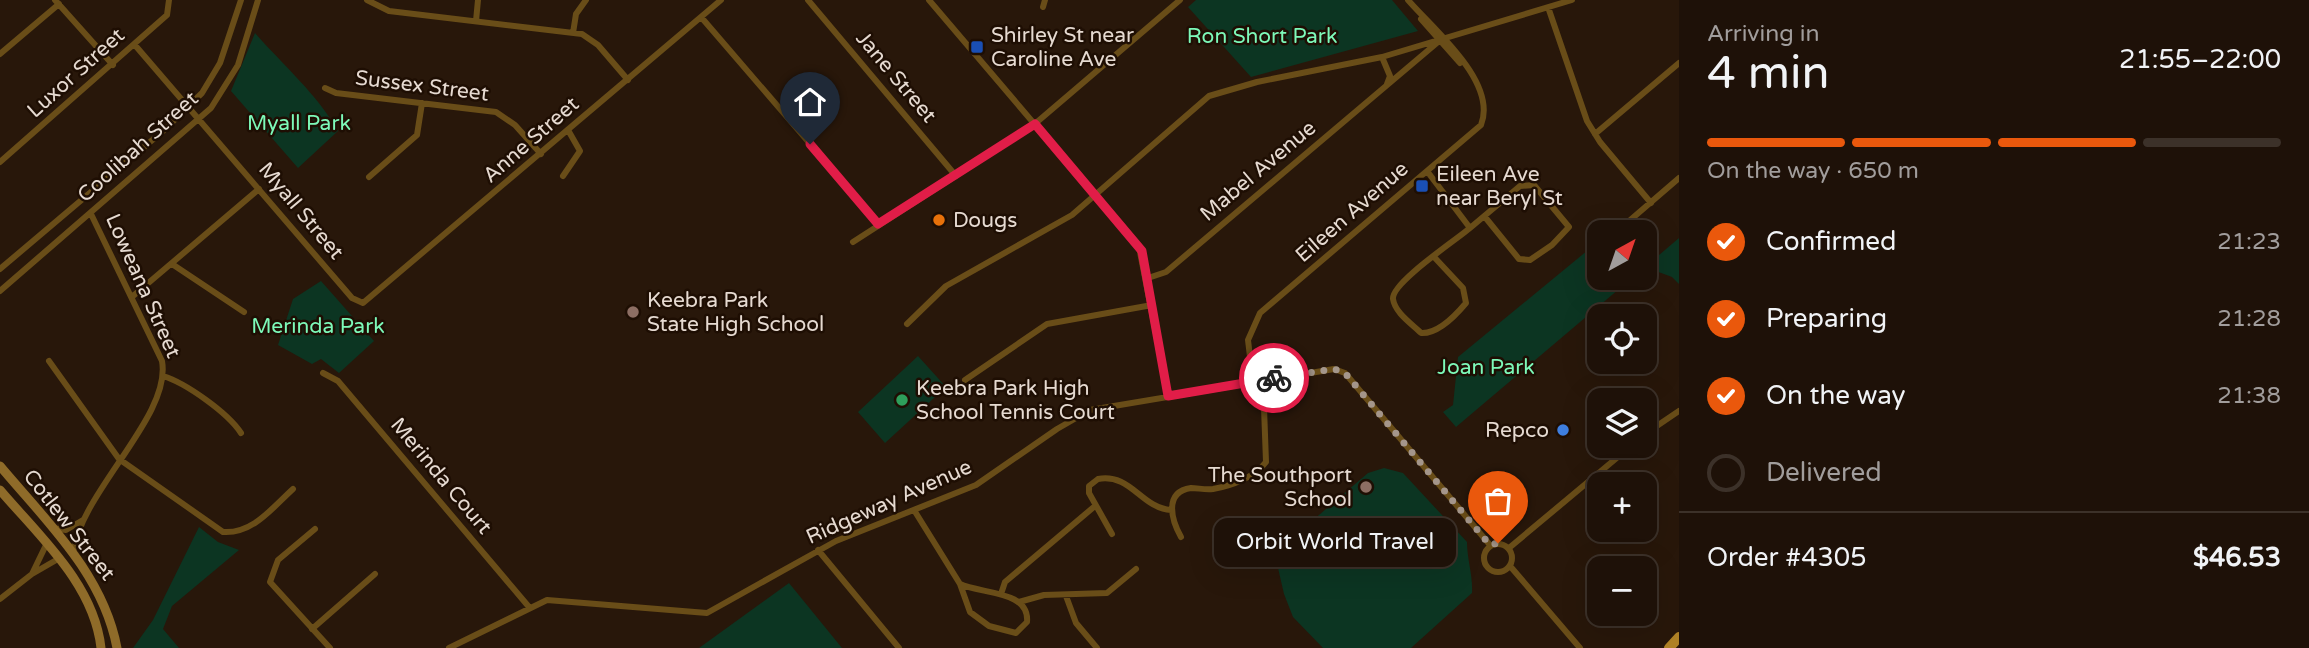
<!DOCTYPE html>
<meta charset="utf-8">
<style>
:root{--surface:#1e1108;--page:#2b1f16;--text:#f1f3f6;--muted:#a19d9c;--line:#3c3129;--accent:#ea580c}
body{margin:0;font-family:"Varela Round",sans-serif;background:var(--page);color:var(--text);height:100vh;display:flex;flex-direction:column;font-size:26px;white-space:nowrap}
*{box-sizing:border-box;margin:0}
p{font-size:23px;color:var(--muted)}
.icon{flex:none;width:38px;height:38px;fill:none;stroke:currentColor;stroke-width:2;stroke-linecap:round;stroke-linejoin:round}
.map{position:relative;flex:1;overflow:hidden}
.panel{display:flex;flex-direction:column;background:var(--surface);width:630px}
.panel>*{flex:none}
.needle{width:46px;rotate:40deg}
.fabs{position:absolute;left:1587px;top:220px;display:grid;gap:14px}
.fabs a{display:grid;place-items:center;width:70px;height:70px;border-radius:14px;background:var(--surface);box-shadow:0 7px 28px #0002,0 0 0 2px var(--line);font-size:35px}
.pin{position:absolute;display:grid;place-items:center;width:60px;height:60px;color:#fff;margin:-72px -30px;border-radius:50% 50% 50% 0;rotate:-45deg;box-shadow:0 0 7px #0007}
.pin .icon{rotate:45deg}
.courier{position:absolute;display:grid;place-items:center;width:70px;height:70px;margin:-35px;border:5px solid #e11d48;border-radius:50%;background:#fff;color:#222;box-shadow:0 2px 9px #0007}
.bubble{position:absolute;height:49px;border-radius:14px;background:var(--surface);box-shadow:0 7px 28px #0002,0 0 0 2px var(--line);font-size:23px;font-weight:600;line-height:49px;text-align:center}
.head em{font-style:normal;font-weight:600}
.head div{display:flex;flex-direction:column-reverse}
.head{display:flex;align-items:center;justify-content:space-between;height:119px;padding:0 28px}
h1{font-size:46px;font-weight:600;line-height:52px}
.bar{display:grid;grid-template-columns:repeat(4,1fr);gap:10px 7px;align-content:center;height:84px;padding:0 28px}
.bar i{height:9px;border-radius:5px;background:var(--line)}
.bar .current{background:var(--accent)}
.bar p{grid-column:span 4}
.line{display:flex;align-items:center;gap:18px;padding:0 28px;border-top:2px solid var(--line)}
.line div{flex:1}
ol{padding:0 28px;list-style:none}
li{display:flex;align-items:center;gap:21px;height:77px}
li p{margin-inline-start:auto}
li .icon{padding:7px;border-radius:50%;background:var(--accent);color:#fff;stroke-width:4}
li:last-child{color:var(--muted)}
li i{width:38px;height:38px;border:4px solid var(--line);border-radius:50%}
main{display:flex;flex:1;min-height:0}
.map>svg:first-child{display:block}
.green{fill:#0c3522}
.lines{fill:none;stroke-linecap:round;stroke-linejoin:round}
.street{stroke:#694d18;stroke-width:6}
.secondary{stroke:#8f6b29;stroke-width:9}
.primary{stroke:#af8125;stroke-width:10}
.done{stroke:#a4968b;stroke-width:7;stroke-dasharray:0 12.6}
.route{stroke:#e11d48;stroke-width:9}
.transit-dot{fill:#1a4fb4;stroke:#1e0e03;stroke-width:2.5}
.food-dot{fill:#e8710a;stroke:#1e0e03;stroke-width:2.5}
.education-dot{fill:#8d6e63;stroke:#1e0e03;stroke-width:2.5}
.leisure-dot{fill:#2e9e5b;stroke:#1e0e03;stroke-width:2.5}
.shop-dot{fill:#3f7fe0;stroke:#1e0e03;stroke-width:2.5}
.labels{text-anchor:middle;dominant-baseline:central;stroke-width:5;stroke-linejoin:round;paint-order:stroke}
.poi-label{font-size:21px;fill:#e6dad1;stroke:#1e0e03;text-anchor:start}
.park-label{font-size:21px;fill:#7df9b9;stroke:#1e0e03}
.street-label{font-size:21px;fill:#e6dad1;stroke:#1e0e03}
</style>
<main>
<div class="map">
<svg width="1679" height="648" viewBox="0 0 1679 648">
<rect width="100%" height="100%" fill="#28170a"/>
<path class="green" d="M1196,0H1392L1418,31L1251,77L1188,7Z
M255,33C283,65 317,94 338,131L298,168L231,91Z
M1679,238V284L1672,277L1645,267Z
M1599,241L1600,278H1632L1456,427L1443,412L1453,405L1458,357Z
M321,281L374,341L339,373L321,359L312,364L278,345L293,299Z
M918,356L946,387L885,443L858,412Z
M1384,468L1403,473L1467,542C1467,560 1473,575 1472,593L1411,648H1323L1293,617L1284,594L1278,568L1284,545L1368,473Z
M199,527L218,542L239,550L172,606L163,629L179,648H133L153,620Z
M789,583L842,648H699Z"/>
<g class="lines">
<path class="street" d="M55,0L113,65
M367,0L389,11L582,34L598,45L628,80
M808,0L956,176
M929,0L1139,247L1168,396
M1043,7L1045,0
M1548,7L1587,121L1600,142L1651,203
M701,17L879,224
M1421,19L1460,63
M476,21L478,0
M573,33L576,14L586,0
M134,44L352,298L363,303L721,0
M0,54L59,4
M1382,57L1390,76L1387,84
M325,88L336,93L496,112L515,125L541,154
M1595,134L1679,63
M0,162L167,15L169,0
M1427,171L1470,228C1456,240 1391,283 1393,299C1395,313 1412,324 1421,333C1438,334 1456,315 1466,303L1463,288L1435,258
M563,176L580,151L568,130
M369,177L417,135L422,103
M1470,228L1520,186L1534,185L1569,227L1552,245L1530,260L1519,259L1485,217
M1621,228L1679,178
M853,242L1030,128L1180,0
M172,264L244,312
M0,269L163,131L202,93L220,63L241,0
M1148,278L1166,272L1438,42
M0,291L211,108L238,65L258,0
M133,296L259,189
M907,324L946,286L1072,215L1209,96L1257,82L1382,57L1572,0
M49,361L119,459L223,532C253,534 272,508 293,489
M323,373L338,381L529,607
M163,376C186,383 228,413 241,433
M965,380L1047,324L1152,305
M1253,382L1248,340L1260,313L1481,125C1498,82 1433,29 1408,0
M1645,434L1679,411
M914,510L960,584L970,612L989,626L1016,633L1027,622C1030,590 980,594 960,584
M53,528L66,530L83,520
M315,529L278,560L270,582L330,648
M1112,534L1089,493V486L1098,479C1131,473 1141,508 1171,510
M1181,537C1172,521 1163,492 1191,488C1198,488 1205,490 1213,489C1231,486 1255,477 1266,462L1263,380
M1484 558a14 14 0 1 1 28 0a14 14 0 1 1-28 0Z
M1509,548L1631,446
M818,550L899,648
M73,553C81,491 172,416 162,361L91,214
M1510,566L1580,648
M32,574L58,559
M1001,594L1005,582L1095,506
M1066,596L1076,623L1097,648
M0,599L32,574L46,545
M1019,602L1044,595L1107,593L1136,569
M312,629L375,574
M449,648L547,600L707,613L836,541L976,485L1057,429L1090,410L1334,369L1345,373L1490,545"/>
<path class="secondary" d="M0,466C47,522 103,574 117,648
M0,490C39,536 94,584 101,648"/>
<path class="primary" d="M1669,648L1679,637"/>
</g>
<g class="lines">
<path class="done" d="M1274,378L1334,369L1345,373L1490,545L1498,543"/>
<path class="route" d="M810,144L878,224L1035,124L1142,251L1168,396L1274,378"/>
</g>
<g class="transit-dot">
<rect x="970" y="40" width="14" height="14" rx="3.5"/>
<rect x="1415" y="179" width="14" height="14" rx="3.5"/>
</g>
<circle class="food-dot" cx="939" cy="220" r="7"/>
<g class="education-dot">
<circle cx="633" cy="312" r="7"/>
<circle cx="1366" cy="487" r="7"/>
</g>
<circle class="leisure-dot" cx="902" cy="400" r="7"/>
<circle class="shop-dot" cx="1563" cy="430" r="7"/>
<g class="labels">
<g class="poi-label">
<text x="991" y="35">Shirley St near<tspan x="991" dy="24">Caroline Ave</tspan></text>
<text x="1436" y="174">Eileen Ave<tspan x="1436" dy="24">near Beryl St</tspan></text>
<text x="953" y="220">Dougs</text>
<text x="647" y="300">Keebra Park<tspan x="647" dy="24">State High School</tspan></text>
<text x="916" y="388">Keebra Park High<tspan x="916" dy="24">School Tennis Court</tspan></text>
<text x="1549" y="430" text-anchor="end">Repco</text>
<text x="1352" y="475" text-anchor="end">The Southport<tspan x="1352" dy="24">School</tspan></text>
</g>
<g class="park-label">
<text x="1262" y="36">Ron Short Park</text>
<text x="299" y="123">Myall Park</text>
<text x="318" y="326">Merinda Park</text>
<text x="1486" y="367">Joan Park</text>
</g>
<g class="street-label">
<text transform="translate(76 73) rotate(-42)">Luxor Street</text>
<text transform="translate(896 77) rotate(50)">Jane Street</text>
<text transform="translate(422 86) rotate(7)">Sussex Street</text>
<text transform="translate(531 140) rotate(-41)">Anne Street</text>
<text transform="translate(138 147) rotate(-42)">Coolibah Street</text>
<text transform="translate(1258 171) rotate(-40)">Mabel Avenue</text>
<text transform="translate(301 211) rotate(50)">Myall Street</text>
<text transform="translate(1352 212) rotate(-41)">Eileen Avenue</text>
<text transform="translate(143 286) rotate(66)">Loweana Street</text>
<text transform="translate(441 476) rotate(50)">Merinda Court</text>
<text transform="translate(889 502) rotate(-24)">Ridgeway Avenue</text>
<text transform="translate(69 525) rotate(52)">Cotlew Street</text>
</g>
</g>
</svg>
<div class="fabs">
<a><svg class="needle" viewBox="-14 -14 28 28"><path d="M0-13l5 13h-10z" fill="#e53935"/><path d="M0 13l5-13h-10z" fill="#a19d9c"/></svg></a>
<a><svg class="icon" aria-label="locate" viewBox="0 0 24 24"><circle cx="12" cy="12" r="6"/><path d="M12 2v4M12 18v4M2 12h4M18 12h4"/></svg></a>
<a><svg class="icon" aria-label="layers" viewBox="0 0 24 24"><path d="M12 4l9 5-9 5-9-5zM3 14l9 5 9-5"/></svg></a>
<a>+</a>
<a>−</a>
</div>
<div class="pin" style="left:1498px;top:543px;background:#ea580c"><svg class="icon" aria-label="bag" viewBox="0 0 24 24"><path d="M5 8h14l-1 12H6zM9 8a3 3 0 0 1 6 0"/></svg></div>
<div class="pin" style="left:810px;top:144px;background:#1f2937"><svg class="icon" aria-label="home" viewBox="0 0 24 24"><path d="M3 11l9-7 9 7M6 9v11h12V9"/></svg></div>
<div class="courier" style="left:1274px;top:378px"><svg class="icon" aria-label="bike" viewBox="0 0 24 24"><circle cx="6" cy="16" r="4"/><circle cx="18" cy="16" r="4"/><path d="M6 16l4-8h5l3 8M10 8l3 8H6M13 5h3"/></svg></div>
<div class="bubble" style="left:1214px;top:518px;width:242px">Orbit World Travel</div>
</div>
<section class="panel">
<div class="head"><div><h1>4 min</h1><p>Arriving in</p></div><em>21:55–22:00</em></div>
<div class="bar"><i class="current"></i><i class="current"></i><i class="current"></i><i></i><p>On the way · 650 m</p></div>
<ol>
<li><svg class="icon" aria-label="check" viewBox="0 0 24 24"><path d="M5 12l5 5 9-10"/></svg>Confirmed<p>21:23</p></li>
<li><svg class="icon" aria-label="check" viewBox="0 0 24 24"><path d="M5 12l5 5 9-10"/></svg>Preparing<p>21:28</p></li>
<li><svg class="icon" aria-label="check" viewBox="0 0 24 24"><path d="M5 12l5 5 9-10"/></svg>On the way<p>21:38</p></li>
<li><i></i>Delivered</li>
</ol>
<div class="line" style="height:91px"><div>Order #4305</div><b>$46.53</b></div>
</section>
</main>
